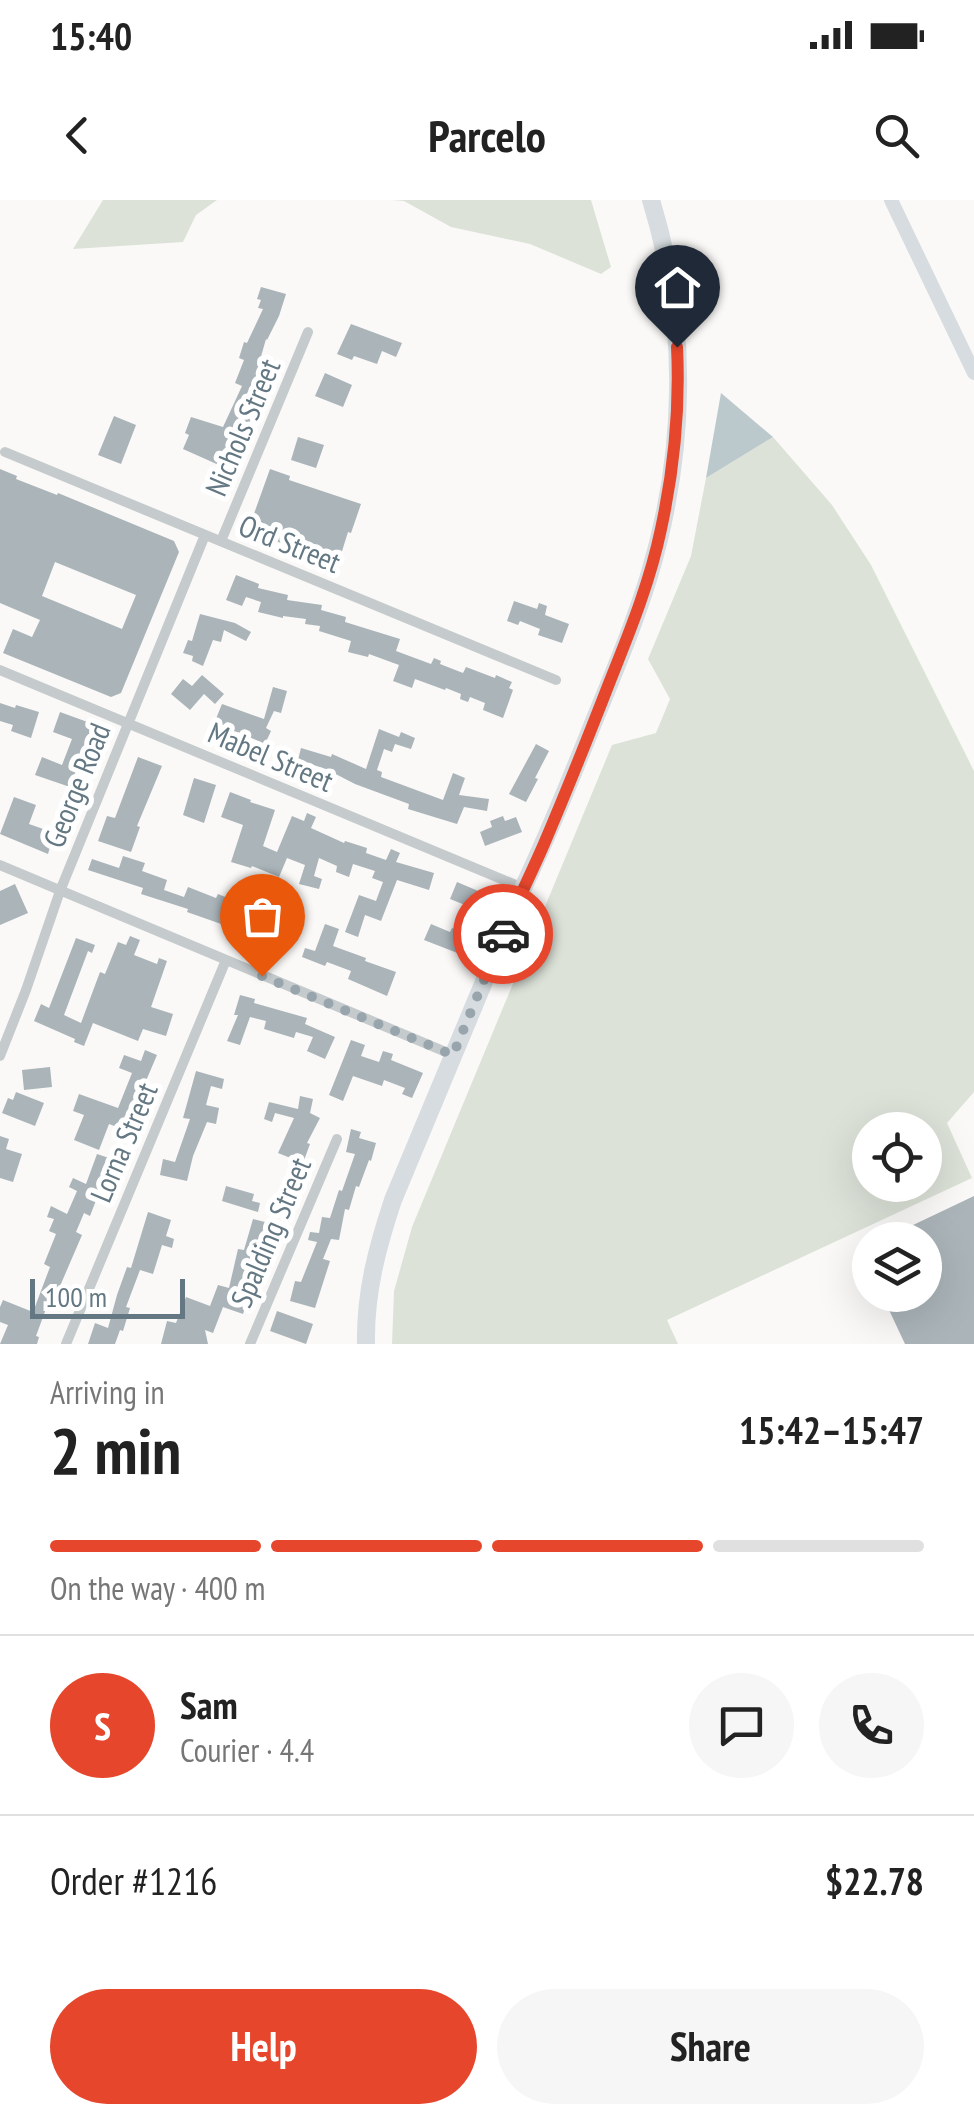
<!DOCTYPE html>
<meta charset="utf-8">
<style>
:root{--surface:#fff;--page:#f6f6f6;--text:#222;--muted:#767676;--line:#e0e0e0;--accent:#e6472c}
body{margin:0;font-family:"PT Sans Narrow",sans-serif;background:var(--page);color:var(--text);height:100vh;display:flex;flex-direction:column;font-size:38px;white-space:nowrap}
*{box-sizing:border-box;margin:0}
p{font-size:32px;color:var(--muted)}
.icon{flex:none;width:55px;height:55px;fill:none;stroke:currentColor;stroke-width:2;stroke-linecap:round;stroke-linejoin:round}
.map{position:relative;height:1144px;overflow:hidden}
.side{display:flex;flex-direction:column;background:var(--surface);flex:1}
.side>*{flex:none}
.controls{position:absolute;left:852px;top:912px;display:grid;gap:20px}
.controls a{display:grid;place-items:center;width:90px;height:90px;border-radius:50%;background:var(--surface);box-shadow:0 10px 40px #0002;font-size:50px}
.scale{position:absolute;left:30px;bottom:25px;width:155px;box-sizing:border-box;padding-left:10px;border:5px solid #647883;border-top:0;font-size:28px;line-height:35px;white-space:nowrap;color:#647883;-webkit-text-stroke:8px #fff;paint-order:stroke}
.pin{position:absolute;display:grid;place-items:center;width:85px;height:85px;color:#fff;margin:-102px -42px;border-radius:50% 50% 50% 0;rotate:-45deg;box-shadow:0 0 10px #0007}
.pin .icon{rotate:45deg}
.courier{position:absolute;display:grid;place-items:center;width:100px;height:100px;margin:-50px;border:8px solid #e6472c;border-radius:50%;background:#fff;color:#222;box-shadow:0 2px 12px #0007}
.head em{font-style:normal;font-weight:800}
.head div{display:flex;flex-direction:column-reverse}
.head{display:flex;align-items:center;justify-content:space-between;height:170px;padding:0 50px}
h1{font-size:65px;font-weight:800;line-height:75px}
.bar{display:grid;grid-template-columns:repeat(4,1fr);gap:15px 10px;align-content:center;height:120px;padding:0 50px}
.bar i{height:12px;border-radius:8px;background:var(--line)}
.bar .on{background:var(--accent)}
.bar p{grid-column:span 4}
.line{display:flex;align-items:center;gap:25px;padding:0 50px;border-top:2px solid var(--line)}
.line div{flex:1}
.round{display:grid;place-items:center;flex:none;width:105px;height:105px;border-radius:52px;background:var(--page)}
.cta{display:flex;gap:20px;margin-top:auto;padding:20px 50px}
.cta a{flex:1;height:115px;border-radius:60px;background:var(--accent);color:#fff;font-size:40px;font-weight:800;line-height:115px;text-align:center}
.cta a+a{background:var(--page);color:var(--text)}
.status{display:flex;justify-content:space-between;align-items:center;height:70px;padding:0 50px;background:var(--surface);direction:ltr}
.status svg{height:28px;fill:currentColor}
header{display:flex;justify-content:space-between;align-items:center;height:130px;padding:0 50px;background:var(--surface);font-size:45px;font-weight:800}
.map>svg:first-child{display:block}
.green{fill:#dce2d8;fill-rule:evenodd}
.water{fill:#bbc9cc}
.building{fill:#aab4b9;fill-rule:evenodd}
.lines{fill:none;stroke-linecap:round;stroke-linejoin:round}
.street{stroke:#c5cbcd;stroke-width:10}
.secondary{stroke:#d6dcdf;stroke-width:14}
.highway{stroke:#d6dcdf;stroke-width:18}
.done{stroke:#98a5ac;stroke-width:10;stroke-dasharray:0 18}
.route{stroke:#e6472c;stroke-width:12}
.labels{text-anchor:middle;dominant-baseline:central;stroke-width:10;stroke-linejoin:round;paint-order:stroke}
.street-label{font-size:30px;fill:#647883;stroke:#fff}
</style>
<div class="status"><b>15:40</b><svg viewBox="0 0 49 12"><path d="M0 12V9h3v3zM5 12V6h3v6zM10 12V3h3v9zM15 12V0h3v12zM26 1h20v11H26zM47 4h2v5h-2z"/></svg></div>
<header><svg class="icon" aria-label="back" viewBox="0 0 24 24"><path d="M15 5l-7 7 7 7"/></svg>Parcelo<svg class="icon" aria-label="search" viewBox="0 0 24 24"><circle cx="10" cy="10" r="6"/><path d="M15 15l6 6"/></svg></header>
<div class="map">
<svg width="974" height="1144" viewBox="0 0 974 1144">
<rect width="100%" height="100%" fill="#faf9f7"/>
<path class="green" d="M103,0H217L196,15L183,42L73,49Z
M392,0H591L611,67L601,74L530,44L451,27L404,1Z
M773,237L832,305L871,365L974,571V892L947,923L972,978L667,1120L678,1144H392L394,1091L412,1027L612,545L656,533L670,499L648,459L691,356L706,278ZM870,930H925V985H870Z"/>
<path class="water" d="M721,193L773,237L706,278Z"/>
<path class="building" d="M261,87L286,94L279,116L267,140L266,139L256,174L258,175L249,200L258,204L241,244L234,242L230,255L236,257L230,270L183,249L189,235L185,233L191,217L223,227L242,186L235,183L244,160L239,158L244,142L247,143L263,109L258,108L261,100L257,99Z
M351,124L402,143L396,157L382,151L377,164L354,156L352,160L337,154Z
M325,173L352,185L343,207L315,196Z
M114,216L136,225L121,264L98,255Z
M298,237L324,245L316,268L291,260Z
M0,269L17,276L16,279L57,295L58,293L174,341L179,352L121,493L111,497L3,453L13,429L32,437L40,420L0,403ZM55,362L136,395L122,429L42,396Z
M270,269L290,276L289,280L361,304L351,333L348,332L338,364L262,336L265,327L251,322Z
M236,375L259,384L258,388L288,395L287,400L322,405L321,410L346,417L345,422L400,439L396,451L431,464L434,458L441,461L440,464L463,473L466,467L495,478L496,475L512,482L509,488L513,490L503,518L483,510L485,503L470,497L468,502L460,499L461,494L446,488L445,490L415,479L412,488L393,481L399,465L369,454L368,457L348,452L351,441L319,431L320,426L305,424L306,419L283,416V418L258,412L261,402L246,397L242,406L226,400Z
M514,401L537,409L539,403L547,406L545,415L569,424L562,443L538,435L540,429L520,421L518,425L507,421Z
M200,414L235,423L251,432L246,441L224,430L221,442L213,440L203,466L192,461L193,456L183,453L188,440L192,441Z
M202,475L224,494L215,504L204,494L190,510L171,494L183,479L192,486Z
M273,487L287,491L281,513L274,511L266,528L271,531L265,544L238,532L237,535L213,526L222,504L264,519Z
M0,503L15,508L16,505L39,512L31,538L11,531L13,525L0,521Z
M60,512L93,524L70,587L35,575L42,557L62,565L72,539L53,532Z
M379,529L399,537L401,532L415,538L411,549L395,544L392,552L384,549L377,570L382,572L381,577L443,600L453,573L465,578L459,595L489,599L487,611L464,607L457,624L408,609L409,604L355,584L326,569L298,560L301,548L331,557L332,554L366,569Z
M536,544L549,551L535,578L538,579L526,602L509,594Z
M138,557L162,566L137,626L140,627L131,652L98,641L107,616L115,618Z
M194,578L216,585L204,623L183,615Z
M230,592L251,600L250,602L275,610L263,646L277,652L292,616L304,621L307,613L316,617L311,628L344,643L345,641L367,648L366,653L386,660L391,649L400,653L396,662L434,673L429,690L397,680L381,721L365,715L358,737L345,732L359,695L376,701L383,682L372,678L375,671L353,664L349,677L336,672L337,666L319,658L314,676L322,679L319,689L299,684L305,665L287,658L279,677L252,666L251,668L231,662L243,625L221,617Z
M14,597L36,605L29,624L46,630L44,638L52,640L48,654L0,634Z
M503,616L505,621L516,617L522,632L485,646L480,632L492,627L490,621Z
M123,656L145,663L142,671L167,680L164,690L184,697L188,687L216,698L218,694L245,705L249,695L274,704L271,710L300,722L289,748L187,712L188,709L141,694L143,688L88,670L92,659L119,668Z
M457,682L483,693L475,713L463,708L465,705L450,699Z
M15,684L28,713L0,725V691Z
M325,724L339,729L333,746L366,758L365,761L396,772L387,796L348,779L351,771L327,762L325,766L302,757L305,748L315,751Z
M431,724L450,732L452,728L468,734L460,754L424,740Z
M130,736L140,740L134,755L157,764L159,758L167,761L151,807L173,814L166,836L143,829L138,841L93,823L84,846L74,842L75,839L34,821L41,804L49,808L76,738L95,745L92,753L88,751L64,815L81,823L100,772L105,774L118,742L126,745Z
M240,795L255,799L254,803L307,818L305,824L335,837L325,859L307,851L313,837L296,832L294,838L264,829L266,821L250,817L240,845L227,841L238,815H234Z
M351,840L365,845L361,856L379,862L383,851L393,854L391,860L423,873L412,898L402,894L405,888L384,880L382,886L353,876L343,901L329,895Z
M145,850L157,855L125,930L109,924L99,950L74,940L84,915L73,911L79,894L118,908L132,873L119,868L124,855L141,861Z
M50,867L52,887L24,890L22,870Z
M196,871L224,879L222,889L211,886L206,905L219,908L216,924L207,922L193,956L187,981L160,975L163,959L175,962L190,919L183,918Z
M16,892L44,903L35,926L2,913L8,898L13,900Z
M300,896L313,899L310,913L320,918L307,943L310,944L303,963L278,953L294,918L275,913L272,922L264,919L269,902L298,909Z
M351,929L361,932L359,938L376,943L371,961L369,960L359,987L356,986L349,1010L345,1009L339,1040L331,1039L323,1059L330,1061L315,1108L290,1101L295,1081L301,1082L317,1042L308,1040L310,1032L319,1033L322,1017L330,1018L339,990L342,991L355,954L346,952Z
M0,936L9,939L6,949L22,954L13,982L0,978Z
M97,954L112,959L90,1016L84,1013L76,1032L82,1035L51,1107L47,1106L36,1136L39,1137L37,1144H0L8,1125L0,1122V1107L3,1100L33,1112L50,1067L44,1064L56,1034L49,1031L54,1019L47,1017L51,1006L67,1014L77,991L69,987L73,978L86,984Z
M226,986L254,994L252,1001L260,1003L258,1012L222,1001Z
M974,996V1144H905L882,1095H925V1071L931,1068L925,1055V1040H918L911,1026Z
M148,1012L171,1020L166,1036L174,1039L172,1048L162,1045L153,1074L140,1070L126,1107L130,1108L123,1131L120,1130L115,1144H88L95,1123L108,1128L117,1095L127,1067L131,1068Z
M253,1019L273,1024L266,1047L264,1046L257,1080L247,1078L244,1094L249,1095L243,1114L223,1107L213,1133L205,1130L208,1144H161L167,1121L176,1123L186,1097L210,1106L218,1085L229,1088L238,1049L244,1050Z
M277,1111L313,1124L306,1144L270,1131Z"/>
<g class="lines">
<path class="street" d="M5,252L556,480
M221,341L308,132
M0,470L523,688
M0,665L453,855
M0,856L26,790L60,691L205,335
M66,1144L226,760
M250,1144L337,939"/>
<path class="secondary" d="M891,0L974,173"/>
<path class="highway" d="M366,1144C365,1093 377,1048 393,1000L523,688C548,635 570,581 592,526C612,477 633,428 649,376C686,253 689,123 651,0"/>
</g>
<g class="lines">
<path class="done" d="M262,776L453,855L503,734"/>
<path class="route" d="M503,734C516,704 531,674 544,644C567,590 589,535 610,481C630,431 650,382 661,329C674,269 680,208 677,147"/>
</g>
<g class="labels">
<g class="street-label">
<text transform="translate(242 227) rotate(-67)">Nichols Street</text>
<text transform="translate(290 343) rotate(22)">Ord Street</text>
<text transform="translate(271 556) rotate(23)">Mabel Street</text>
<text transform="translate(76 585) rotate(-68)">George Road</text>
<text transform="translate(123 942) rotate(-67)">Lorna Street</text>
<text transform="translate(270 1032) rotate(-67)">Spalding Street</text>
</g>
</g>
</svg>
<div class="controls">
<a><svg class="icon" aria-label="locate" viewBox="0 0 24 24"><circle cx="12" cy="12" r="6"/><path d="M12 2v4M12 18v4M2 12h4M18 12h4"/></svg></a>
<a><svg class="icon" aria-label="layers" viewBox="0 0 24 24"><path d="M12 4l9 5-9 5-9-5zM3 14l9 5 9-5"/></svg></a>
</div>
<div class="scale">100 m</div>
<div class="pin" style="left:262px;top:776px;background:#ea580c"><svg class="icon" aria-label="bag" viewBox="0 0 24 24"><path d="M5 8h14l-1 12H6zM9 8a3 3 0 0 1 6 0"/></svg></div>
<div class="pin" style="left:677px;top:147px;background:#1f2937"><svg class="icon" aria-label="home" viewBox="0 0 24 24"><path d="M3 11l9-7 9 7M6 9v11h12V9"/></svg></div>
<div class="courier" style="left:503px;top:734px"><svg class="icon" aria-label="car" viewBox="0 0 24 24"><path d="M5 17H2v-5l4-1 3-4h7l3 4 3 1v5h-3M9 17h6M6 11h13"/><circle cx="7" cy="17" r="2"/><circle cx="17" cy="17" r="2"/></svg></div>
</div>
<section class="side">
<div class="head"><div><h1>2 min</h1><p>Arriving in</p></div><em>15:42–15:47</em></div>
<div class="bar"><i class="on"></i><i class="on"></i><i class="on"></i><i></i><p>On the way · 400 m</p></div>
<div class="line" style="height:180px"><b class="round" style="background:var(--accent);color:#fff">S</b><div><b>Sam</b><p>Courier · 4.4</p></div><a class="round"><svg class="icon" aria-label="chat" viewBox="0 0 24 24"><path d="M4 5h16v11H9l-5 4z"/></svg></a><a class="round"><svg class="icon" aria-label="phone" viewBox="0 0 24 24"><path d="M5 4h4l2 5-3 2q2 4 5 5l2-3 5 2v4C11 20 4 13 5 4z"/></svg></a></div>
<div class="line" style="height:130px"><div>Order #1216</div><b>$22.78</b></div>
<div class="cta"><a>Help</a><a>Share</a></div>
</section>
